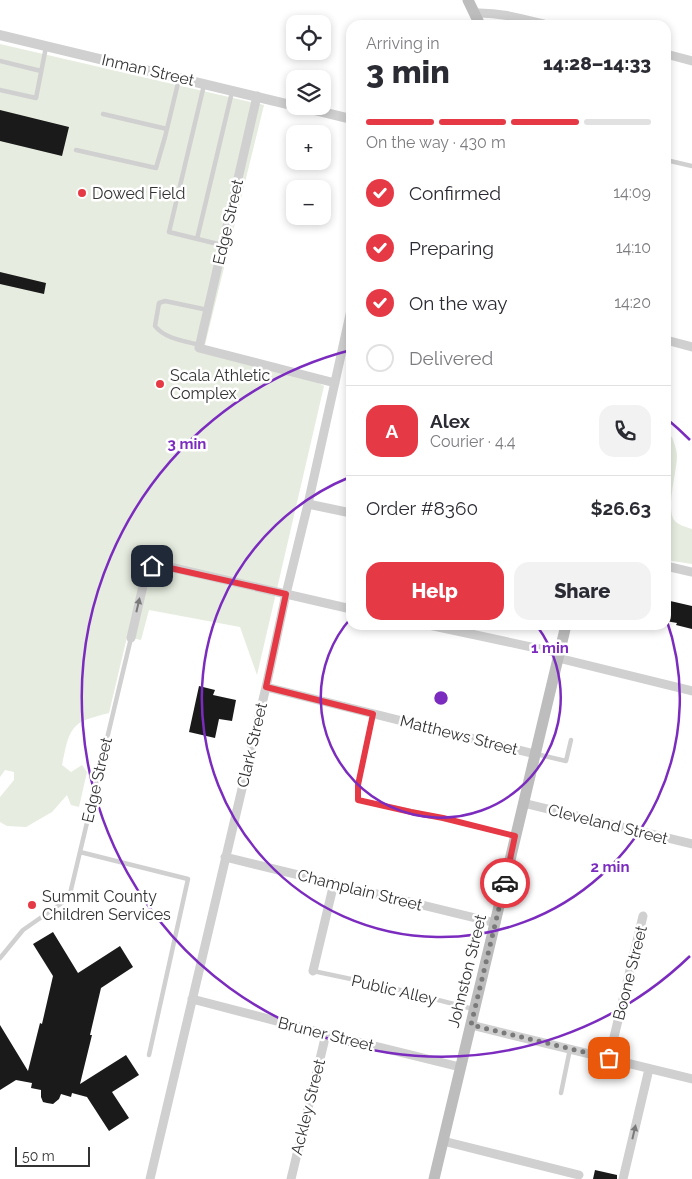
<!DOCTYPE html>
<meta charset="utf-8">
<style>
:root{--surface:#fff;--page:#f2f2f3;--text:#2b2b33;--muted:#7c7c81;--line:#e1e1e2;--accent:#e63946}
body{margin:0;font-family:Raleway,sans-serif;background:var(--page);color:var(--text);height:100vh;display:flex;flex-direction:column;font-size:19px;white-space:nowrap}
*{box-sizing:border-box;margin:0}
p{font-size:16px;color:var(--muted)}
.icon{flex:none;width:28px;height:28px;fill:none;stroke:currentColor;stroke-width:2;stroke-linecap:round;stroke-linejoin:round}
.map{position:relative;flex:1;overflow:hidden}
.sheet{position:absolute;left:346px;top:20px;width:325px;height:610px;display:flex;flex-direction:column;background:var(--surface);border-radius:15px;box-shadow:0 2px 8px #0003}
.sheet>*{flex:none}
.tools{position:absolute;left:286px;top:15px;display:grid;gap:10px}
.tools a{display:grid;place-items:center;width:45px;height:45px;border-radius:10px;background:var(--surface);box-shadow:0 2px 8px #0003;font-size:25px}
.scale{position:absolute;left:15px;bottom:12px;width:75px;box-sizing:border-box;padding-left:5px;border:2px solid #333;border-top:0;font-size:14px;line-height:18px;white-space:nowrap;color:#333;-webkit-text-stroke:4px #fff;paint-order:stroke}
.pin{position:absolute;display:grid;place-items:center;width:42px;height:42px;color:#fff;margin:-21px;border-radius:10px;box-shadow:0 2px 8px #0006}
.courier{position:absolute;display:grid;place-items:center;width:50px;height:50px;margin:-25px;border:4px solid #e63946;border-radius:50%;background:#fff;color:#222;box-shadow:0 1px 6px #0007}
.headline em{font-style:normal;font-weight:800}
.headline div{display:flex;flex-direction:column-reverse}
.headline{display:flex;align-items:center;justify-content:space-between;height:85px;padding:0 20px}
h1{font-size:32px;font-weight:800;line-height:38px}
.bar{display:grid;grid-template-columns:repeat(4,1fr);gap:8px 5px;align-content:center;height:60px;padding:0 20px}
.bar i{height:6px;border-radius:4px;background:var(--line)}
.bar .active{background:var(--accent)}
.bar p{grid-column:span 4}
.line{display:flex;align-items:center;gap:12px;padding:0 20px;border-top:1px solid var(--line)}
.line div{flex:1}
.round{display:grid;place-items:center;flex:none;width:52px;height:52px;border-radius:15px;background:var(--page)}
ol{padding:0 20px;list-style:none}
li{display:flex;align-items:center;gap:15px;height:55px}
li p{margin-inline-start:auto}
li .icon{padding:5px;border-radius:50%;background:var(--accent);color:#fff;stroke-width:4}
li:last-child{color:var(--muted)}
li i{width:28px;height:28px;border:2px solid var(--line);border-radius:50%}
.button{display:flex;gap:10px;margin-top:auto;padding:10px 20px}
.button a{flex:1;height:58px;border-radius:15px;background:var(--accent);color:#fff;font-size:20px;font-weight:800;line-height:58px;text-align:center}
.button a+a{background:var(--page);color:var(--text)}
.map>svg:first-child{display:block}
.green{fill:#e6ecdf}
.building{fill:#1a1a1a}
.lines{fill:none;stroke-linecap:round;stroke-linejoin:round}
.service{stroke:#d0d0d0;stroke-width:4.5}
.minor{stroke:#d0d0d0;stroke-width:9}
.tertiary{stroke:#d0d0d0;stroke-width:10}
.secondary{stroke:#bdbdbd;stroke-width:11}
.oneway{fill:#7a7a7a}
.done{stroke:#7a7a7a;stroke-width:5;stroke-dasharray:0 9}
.route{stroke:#e63946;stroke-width:6}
.ring{fill:none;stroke:#7b2cbf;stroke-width:2.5}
.poi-dot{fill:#e63946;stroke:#fff;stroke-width:2}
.labels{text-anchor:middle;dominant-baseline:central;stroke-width:5;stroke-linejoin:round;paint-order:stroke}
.street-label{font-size:16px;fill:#333;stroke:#fff}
.poi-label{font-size:16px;fill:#333;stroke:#fff;text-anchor:start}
.centre{fill:#7b2cbf;stroke:#fff;stroke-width:2.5}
.ring-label{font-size:15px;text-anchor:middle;font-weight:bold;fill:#7b2cbf;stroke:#fff;stroke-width:5;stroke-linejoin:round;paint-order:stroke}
</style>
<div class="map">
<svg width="692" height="1179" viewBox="0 0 692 1179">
<rect width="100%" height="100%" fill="#fff"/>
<path class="green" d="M0,44L264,105L203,353L317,382L324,386L257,675L240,627L149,610L141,640L127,637L109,713C101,715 93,717 85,720C67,727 66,748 62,765L71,772L82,765L87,772L79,807L71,805L67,795L52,812L26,827L7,826L0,822V797L14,780V772L5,770L0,777Z
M666,435L672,437C674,443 677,450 677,456C677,471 666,508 674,520C678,525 686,527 692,529V564L666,560Z"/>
<path class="building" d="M0,110L69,127L62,156L0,141Z
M0,272L46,283L44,294L0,284Z
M666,600L692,606V629L676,625L677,623L666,621Z
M199,686L215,690L213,695L236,700L232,721L219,719L215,738L189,732Z
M53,932L78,973L120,946L133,967L101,988L90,1035H92L80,1084L126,1055L139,1075L112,1092L129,1118L109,1131L87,1097L72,1093L71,1097L61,1094L59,1099L53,1104L47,1103L43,1102L41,1097V1090L31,1088L32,1083L16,1080L0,1090V1025L28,1071L40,1023L42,1024L53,976L33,944Z
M595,1170L617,1175V1179H593Z"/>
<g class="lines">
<path class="service" d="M0,61L41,71
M204,85L169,232L222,245
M0,90L36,98L46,47
M103,114L167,129
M76,150L156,168L165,137L179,79
M666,160L692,166
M197,239L232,92
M200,345C185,341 165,339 155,326L159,303L165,301L208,310
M373,713L358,785V800L443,818L514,836
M536,754L566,761L571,740
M80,852L188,879L149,1055
M0,958L23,930L69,898L131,638
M313,971L384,986L473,1009
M561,1093L570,1049"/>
<path class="minor" d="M475,13C500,12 523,19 547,25
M666,54L692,61
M257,96L199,348L335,383
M666,340L692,347
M308,504L351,513
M666,566L692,572
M429,625L559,653
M131,638L146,573L152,566L161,565L351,609
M558,658L692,691
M266,687L535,754
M523,803L692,844
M225,857L496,923
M313,971L334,883
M192,999L326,1034L460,1067
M471,1025L692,1079
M609,1058L643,916
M443,1141L579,1175
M150,1179L266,687L286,594L308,504L351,310
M291,1179L326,1034
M623,1179L649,1069"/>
<path class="tertiary" d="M0,35L295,106
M298,106L351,119"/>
<path class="secondary" d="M468,0L480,25
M434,1179C477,994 523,810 566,625"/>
</g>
<defs><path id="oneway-solid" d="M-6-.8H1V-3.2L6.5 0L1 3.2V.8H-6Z" transform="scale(1.25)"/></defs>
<g class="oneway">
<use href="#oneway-solid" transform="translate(138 605) rotate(-77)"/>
<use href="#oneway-solid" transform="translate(634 1132) rotate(-77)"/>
</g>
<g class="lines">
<path class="done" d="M505,883L471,1025L609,1058"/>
<path class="route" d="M152,566H161L286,594L266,687L373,714L358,785V800L411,812L443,818L515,836L505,883"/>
</g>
<g class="ring">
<path d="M537 626A120 120 0 1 1 351 618"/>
<path d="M666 618A239 239 0 1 1 350 477"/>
<path d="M690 956A359 359 0 1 1 351 350M667 419A359 359 0 0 1 690 440"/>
</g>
<g class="poi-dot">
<circle cx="82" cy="193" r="5"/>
<circle cx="160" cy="384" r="5"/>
<circle cx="32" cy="905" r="5"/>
</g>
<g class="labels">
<g class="street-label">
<text transform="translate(148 70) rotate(13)">Inman Street</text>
<text transform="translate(228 222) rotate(-77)">Edge Street</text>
<text transform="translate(459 735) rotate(14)">Matthews Street</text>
<text transform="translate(252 745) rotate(-77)">Clark Street</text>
<text transform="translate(97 780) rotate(-77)">Edge Street</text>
<text transform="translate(608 824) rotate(14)">Cleveland Street</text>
<text transform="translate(360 890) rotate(14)">Champlain Street</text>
<text transform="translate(467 971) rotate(-76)">Johnston Street</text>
<text transform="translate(630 973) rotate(-76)">Boone Street</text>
<text transform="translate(394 990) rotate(13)">Public Alley</text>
<text transform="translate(326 1034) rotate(14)">Bruner Street</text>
<text transform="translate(308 1107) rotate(-76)">Ackley Street</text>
</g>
<g class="poi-label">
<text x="92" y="193">Dowed Field</text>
<text x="170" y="375">Scala Athletic<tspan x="170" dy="18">Complex</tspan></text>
<text x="42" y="896">Summit County<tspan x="42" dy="18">Children Services</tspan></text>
</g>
</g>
<circle cx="441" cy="698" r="8" class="centre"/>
<g class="ring-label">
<text x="187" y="449">3 min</text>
<text x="550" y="653">1 min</text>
<text x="610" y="872">2 min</text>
</g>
</svg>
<div class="tools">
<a><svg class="icon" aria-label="locate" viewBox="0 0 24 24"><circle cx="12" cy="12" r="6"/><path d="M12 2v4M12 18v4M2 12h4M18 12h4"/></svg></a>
<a><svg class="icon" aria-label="layers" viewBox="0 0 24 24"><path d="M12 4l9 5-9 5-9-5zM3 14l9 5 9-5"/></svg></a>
<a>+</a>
<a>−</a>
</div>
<div class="scale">50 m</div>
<div class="pin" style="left:609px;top:1058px;background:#ea580c"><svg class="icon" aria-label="bag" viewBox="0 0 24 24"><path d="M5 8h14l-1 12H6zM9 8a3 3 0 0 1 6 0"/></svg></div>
<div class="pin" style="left:152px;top:566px;background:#1f2937"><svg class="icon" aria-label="home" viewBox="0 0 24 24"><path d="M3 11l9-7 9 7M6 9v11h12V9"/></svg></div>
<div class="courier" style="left:505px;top:883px"><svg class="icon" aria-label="car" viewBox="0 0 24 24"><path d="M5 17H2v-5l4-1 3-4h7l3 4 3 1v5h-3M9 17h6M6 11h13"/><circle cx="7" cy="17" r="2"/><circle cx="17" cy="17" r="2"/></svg></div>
<section class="sheet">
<div class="headline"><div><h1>3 min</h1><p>Arriving in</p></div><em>14:28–14:33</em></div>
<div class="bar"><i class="active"></i><i class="active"></i><i class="active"></i><i></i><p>On the way · 430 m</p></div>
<ol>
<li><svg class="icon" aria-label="check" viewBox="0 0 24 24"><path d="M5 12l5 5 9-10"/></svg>Confirmed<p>14:09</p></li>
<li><svg class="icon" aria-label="check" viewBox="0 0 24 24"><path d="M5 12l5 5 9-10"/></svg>Preparing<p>14:10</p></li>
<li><svg class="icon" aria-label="check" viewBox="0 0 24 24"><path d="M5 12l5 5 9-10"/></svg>On the way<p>14:20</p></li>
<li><i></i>Delivered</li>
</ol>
<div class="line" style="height:90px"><b class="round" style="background:var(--accent);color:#fff">A</b><div><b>Alex</b><p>Courier · 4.4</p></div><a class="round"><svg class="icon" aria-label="phone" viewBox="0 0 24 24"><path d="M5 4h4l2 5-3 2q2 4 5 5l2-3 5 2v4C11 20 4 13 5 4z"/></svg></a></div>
<div class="line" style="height:65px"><div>Order #8360</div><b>$26.63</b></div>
<div class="button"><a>Help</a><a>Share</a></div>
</section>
</div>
